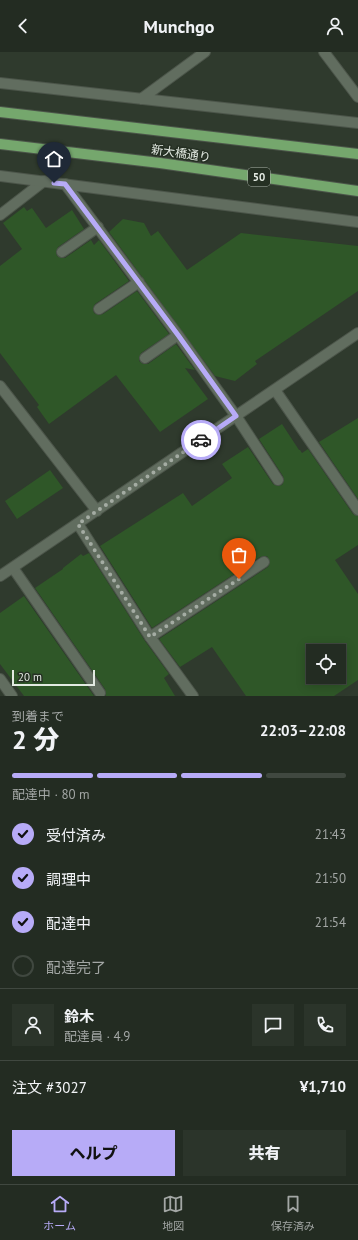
<!DOCTYPE html>
<html lang="ja">
<meta charset="utf-8">
<style>
:root{--surface:#232c22;--page:#2b342a;--text:#f1f3f6;--muted:#a3a7a5;--line:#404840;--accent:#b7abf7}
body{margin:0;font-family:"PT Sans","Noto Sans JP",sans-serif;background:var(--page);color:var(--text);height:100vh;display:flex;flex-direction:column;font-size:15px;white-space:nowrap}
*{box-sizing:border-box;margin:0}
p{font-size:13px;color:var(--muted)}
.icon{flex:none;width:22px;height:22px;fill:none;stroke:currentColor;stroke-width:2;stroke-linecap:round;stroke-linejoin:round}
.map{position:relative;height:644px;overflow:hidden}
.details{display:flex;flex-direction:column;background:var(--surface);flex:1}
.details>*{flex:none}
.controls{position:absolute;left:306px;top:592px;display:grid;gap:8px}
.controls a{display:grid;place-items:center;width:40px;height:40px;border-radius:0px;background:var(--surface);box-shadow:0 2px 10px #0003,0 0 0 1px var(--line);font-size:20px}
.scale{position:absolute;left:12px;bottom:10px;width:83px;box-sizing:border-box;padding-left:4px;border:2px solid #e3eae2;border-top:0;font-size:11px;line-height:14px;white-space:nowrap;color:#e3eae2;-webkit-text-stroke:3px #253023;paint-order:stroke}
.pin{position:absolute;display:grid;place-items:center;width:34px;height:34px;color:#fff;margin:-41px -17px;border-radius:50% 50% 50% 0;rotate:-45deg;box-shadow:0 0 4px #0007}
.pin .icon{rotate:45deg}
.courier{position:absolute;display:grid;place-items:center;width:40px;height:40px;margin:-20px;border:3px solid #b7abf7;border-radius:50%;background:#fff;color:#222;box-shadow:0 1px 5px #0007}
.summary em{font-style:normal;font-weight:800}
.summary div{display:flex;flex-direction:column-reverse}
.summary{display:flex;align-items:center;justify-content:space-between;height:68px;padding:0 12px}
h1{font-size:26px;font-weight:800;line-height:30px}
.bar{display:grid;grid-template-columns:repeat(4,1fr);gap:6px 4px;align-content:center;height:48px;padding:0 12px}
.bar i{height:5px;border-radius:3px;background:var(--line)}
.bar .current{background:var(--accent)}
.bar p{grid-column:span 4}
.line{display:flex;align-items:center;gap:10px;padding:0 12px;border-top:1px solid var(--line)}
.line div{flex:1}
.round{display:grid;place-items:center;flex:none;width:42px;height:42px;border-radius:0px;background:var(--page)}
ol{padding:0 12px;list-style:none}
li{display:flex;align-items:center;gap:12px;height:44px}
li p{margin-inline-start:auto}
li .icon{padding:4px;border-radius:50%;background:var(--accent);color:#111;stroke-width:4}
li:last-child{color:var(--muted)}
li i{width:22px;height:22px;border:2px solid var(--line);border-radius:50%}
.action{display:flex;gap:8px;margin-top:auto;padding:8px 12px}
.action a{flex:1;height:46px;border-radius:0px;background:var(--accent);color:#111;font-size:16px;font-weight:800;line-height:46px;text-align:center}
.action a+a{background:var(--page);color:var(--text)}
header{display:flex;justify-content:space-between;align-items:center;height:52px;padding:0 12px;background:var(--surface);font-size:18px;font-weight:800}
.tab-bar{display:flex;justify-content:space-around;align-items:center;height:56px;border-top:1px solid var(--line);background:var(--surface);font-size:11px;color:var(--muted)}
.tab-bar a{display:grid;justify-items:center;gap:2px}
.tab-bar .current{color:var(--accent)}
.map>svg:first-child{display:block}
.building{fill:#2f5728;fill-rule:evenodd}
.lines{fill:none;stroke-linecap:round;stroke-linejoin:round}
.service-casing{stroke:#4c554a;stroke-width:12}
.minor-casing{stroke:#4c554a;stroke-width:12}
.primary-casing{stroke:#4c554a;stroke-width:12}
.service{stroke:#616d5f;stroke-width:10}
.minor{stroke:#616d5f;stroke-width:10}
.primary{stroke:#75a76d;stroke-width:10}
.done{stroke:#a4aca3;stroke-width:4;stroke-dasharray:0 7.2}
.route{stroke:#b7abf7;stroke-width:5}
.labels{text-anchor:middle;dominant-baseline:central;stroke-width:3;stroke-linejoin:round;paint-order:stroke}
.shield{fill:#253023;stroke:#aab2a9;stroke-width:1}
.shield-label{font-size:11px;font-weight:bold;fill:#e3eae2}
.street-label{font-size:12px;fill:#e3eae2;stroke:#253023}
</style>
<header><svg class="icon" aria-label="back" viewBox="0 0 24 24"><path d="M15 5l-7 7 7 7"/></svg>Munchgo<svg class="icon" aria-label="person" viewBox="0 0 24 24"><circle cx="12" cy="8" r="4"/><path d="M4 21q1-7 8-7t8 7"/></svg></header>
<div class="map">
<svg width="358" height="644" viewBox="0 0 358 644">
<rect width="100%" height="100%" fill="#2f3a2d"/>
<path class="building" d="M24,155L27,159L32,156L46,176L72,158L84,177L58,195L56,200L57,204L62,206H65L91,188L94,193L99,188L129,229L95,252L93,257L94,261L99,263L103,262L137,239L169,282L141,301L139,306V309L143,312H148L176,292L195,318L185,316L208,347L160,380L116,323L49,372L37,355L39,353L0,301V214L22,197L3,171Z
M123,167L144,171L151,184L158,179L187,218L241,181L358,194V239L255,309L257,312L235,329L215,324L109,180Z
M358,366V447L319,390Z
M282,372L299,398H300L302,401L308,397L353,462L358,464V493L335,508L358,542V628L334,644H246L212,595L180,615L159,587L268,515L270,510L267,504L260,505L152,576L100,494L183,441L192,454L232,426L222,412L248,395L273,432L278,434L282,433L284,428L283,424L259,387ZM313,599H339V625H313Z
M50,418L63,436L17,467L5,449Z
M89,501L145,589L169,622L164,626L175,644H106L105,637L35,536L63,517V516L81,502L83,504Z
M24,544L94,644H24L0,612V561Z"/>
<g class="lines">
<g class="service-casing">
<path id="service" d="M65,132L178,283L236,364L278,428
M0,163L44,129
M62,200L98,175
M99,257L139,230
M145,306L178,283
M13,516L100,641
M150,585L264,510
M0,627L12,644"/>
</g>
<g class="minor-casing">
<path id="minor" d="M324,0L358,45
M0,31L358,71
M141,47L205,0
M0,124L358,170
M0,334L97,459
M275,338L358,458
M78,472L150,585L193,644
M0,524L358,281"/>
</g>
<g class="primary-casing">
<path id="primary" d="M0,60L358,102
M0,92L160,111L358,139"/>
</g>
<use href="#service" class="service"/>
<use href="#minor" class="minor"/>
<use href="#primary" class="primary"/>
</g>
<g class="lines">
<path class="done" d="M201,388L78,472L150,585L239,527"/>
<path class="route" d="M54,131L65,132L178,283L236,364L201,388"/>
</g>
<g class="labels">
<rect class="shield" x="248" y="116" width="22" height="18" rx="3"/>
<g class="shield-label">
<text x="259" y="125">50</text>
</g>
<g class="street-label">
<text transform="translate(181 101) rotate(8)">新大橋通り</text>
</g>
</g>
</svg>
<div class="controls">
<a><svg class="icon" aria-label="locate" viewBox="0 0 24 24"><circle cx="12" cy="12" r="6"/><path d="M12 2v4M12 18v4M2 12h4M18 12h4"/></svg></a>
</div>
<div class="scale">20 m</div>
<div class="pin" style="left:239px;top:527px;background:#ea580c"><svg class="icon" aria-label="bag" viewBox="0 0 24 24"><path d="M5 8h14l-1 12H6zM9 8a3 3 0 0 1 6 0"/></svg></div>
<div class="pin" style="left:54px;top:131px;background:#1f2937"><svg class="icon" aria-label="home" viewBox="0 0 24 24"><path d="M3 11l9-7 9 7M6 9v11h12V9"/></svg></div>
<div class="courier" style="left:201px;top:388px"><svg class="icon" aria-label="car" viewBox="0 0 24 24"><path d="M5 17H2v-5l4-1 3-4h7l3 4 3 1v5h-3M9 17h6M6 11h13"/><circle cx="7" cy="17" r="2"/><circle cx="17" cy="17" r="2"/></svg></div>
</div>
<section class="details">
<div class="summary"><div><h1>2 分</h1><p>到着まで</p></div><em>22:03–22:08</em></div>
<div class="bar"><i class="current"></i><i class="current"></i><i class="current"></i><i></i><p>配達中 · 80 m</p></div>
<ol>
<li><svg class="icon" aria-label="check" viewBox="0 0 24 24"><path d="M5 12l5 5 9-10"/></svg>受付済み<p>21:43</p></li>
<li><svg class="icon" aria-label="check" viewBox="0 0 24 24"><path d="M5 12l5 5 9-10"/></svg>調理中<p>21:50</p></li>
<li><svg class="icon" aria-label="check" viewBox="0 0 24 24"><path d="M5 12l5 5 9-10"/></svg>配達中<p>21:54</p></li>
<li><i></i>配達完了</li>
</ol>
<div class="line" style="height:72px"><a class="round"><svg class="icon" aria-label="person" viewBox="0 0 24 24"><circle cx="12" cy="8" r="4"/><path d="M4 21q1-7 8-7t8 7"/></svg></a><div><b>鈴木</b><p>配達員 · 4.9</p></div><a class="round"><svg class="icon" aria-label="chat" viewBox="0 0 24 24"><path d="M4 5h16v11H9l-5 4z"/></svg></a><a class="round"><svg class="icon" aria-label="phone" viewBox="0 0 24 24"><path d="M5 4h4l2 5-3 2q2 4 5 5l2-3 5 2v4C11 20 4 13 5 4z"/></svg></a></div>
<div class="line" style="height:52px"><div>注文 #3027</div><b>¥1,710</b></div>
<div class="action"><a>ヘルプ</a><a>共有</a></div>
</section>
<nav class="tab-bar">
<a class="current"><svg class="icon" aria-label="home" viewBox="0 0 24 24"><path d="M3 11l9-7 9 7M6 9v11h12V9"/></svg>ホーム</a>
<a><svg class="icon" aria-label="map" viewBox="0 0 24 24"><path d="M3 6l6-2 6 2 6-2v14l-6 2-6-2-6 2zM9 4v14M15 6v14"/></svg>地図</a>
<a><svg class="icon" aria-label="saved" viewBox="0 0 24 24"><path d="M7 4h10v16l-5-4-5 4z"/></svg>保存済み</a>
</nav>
